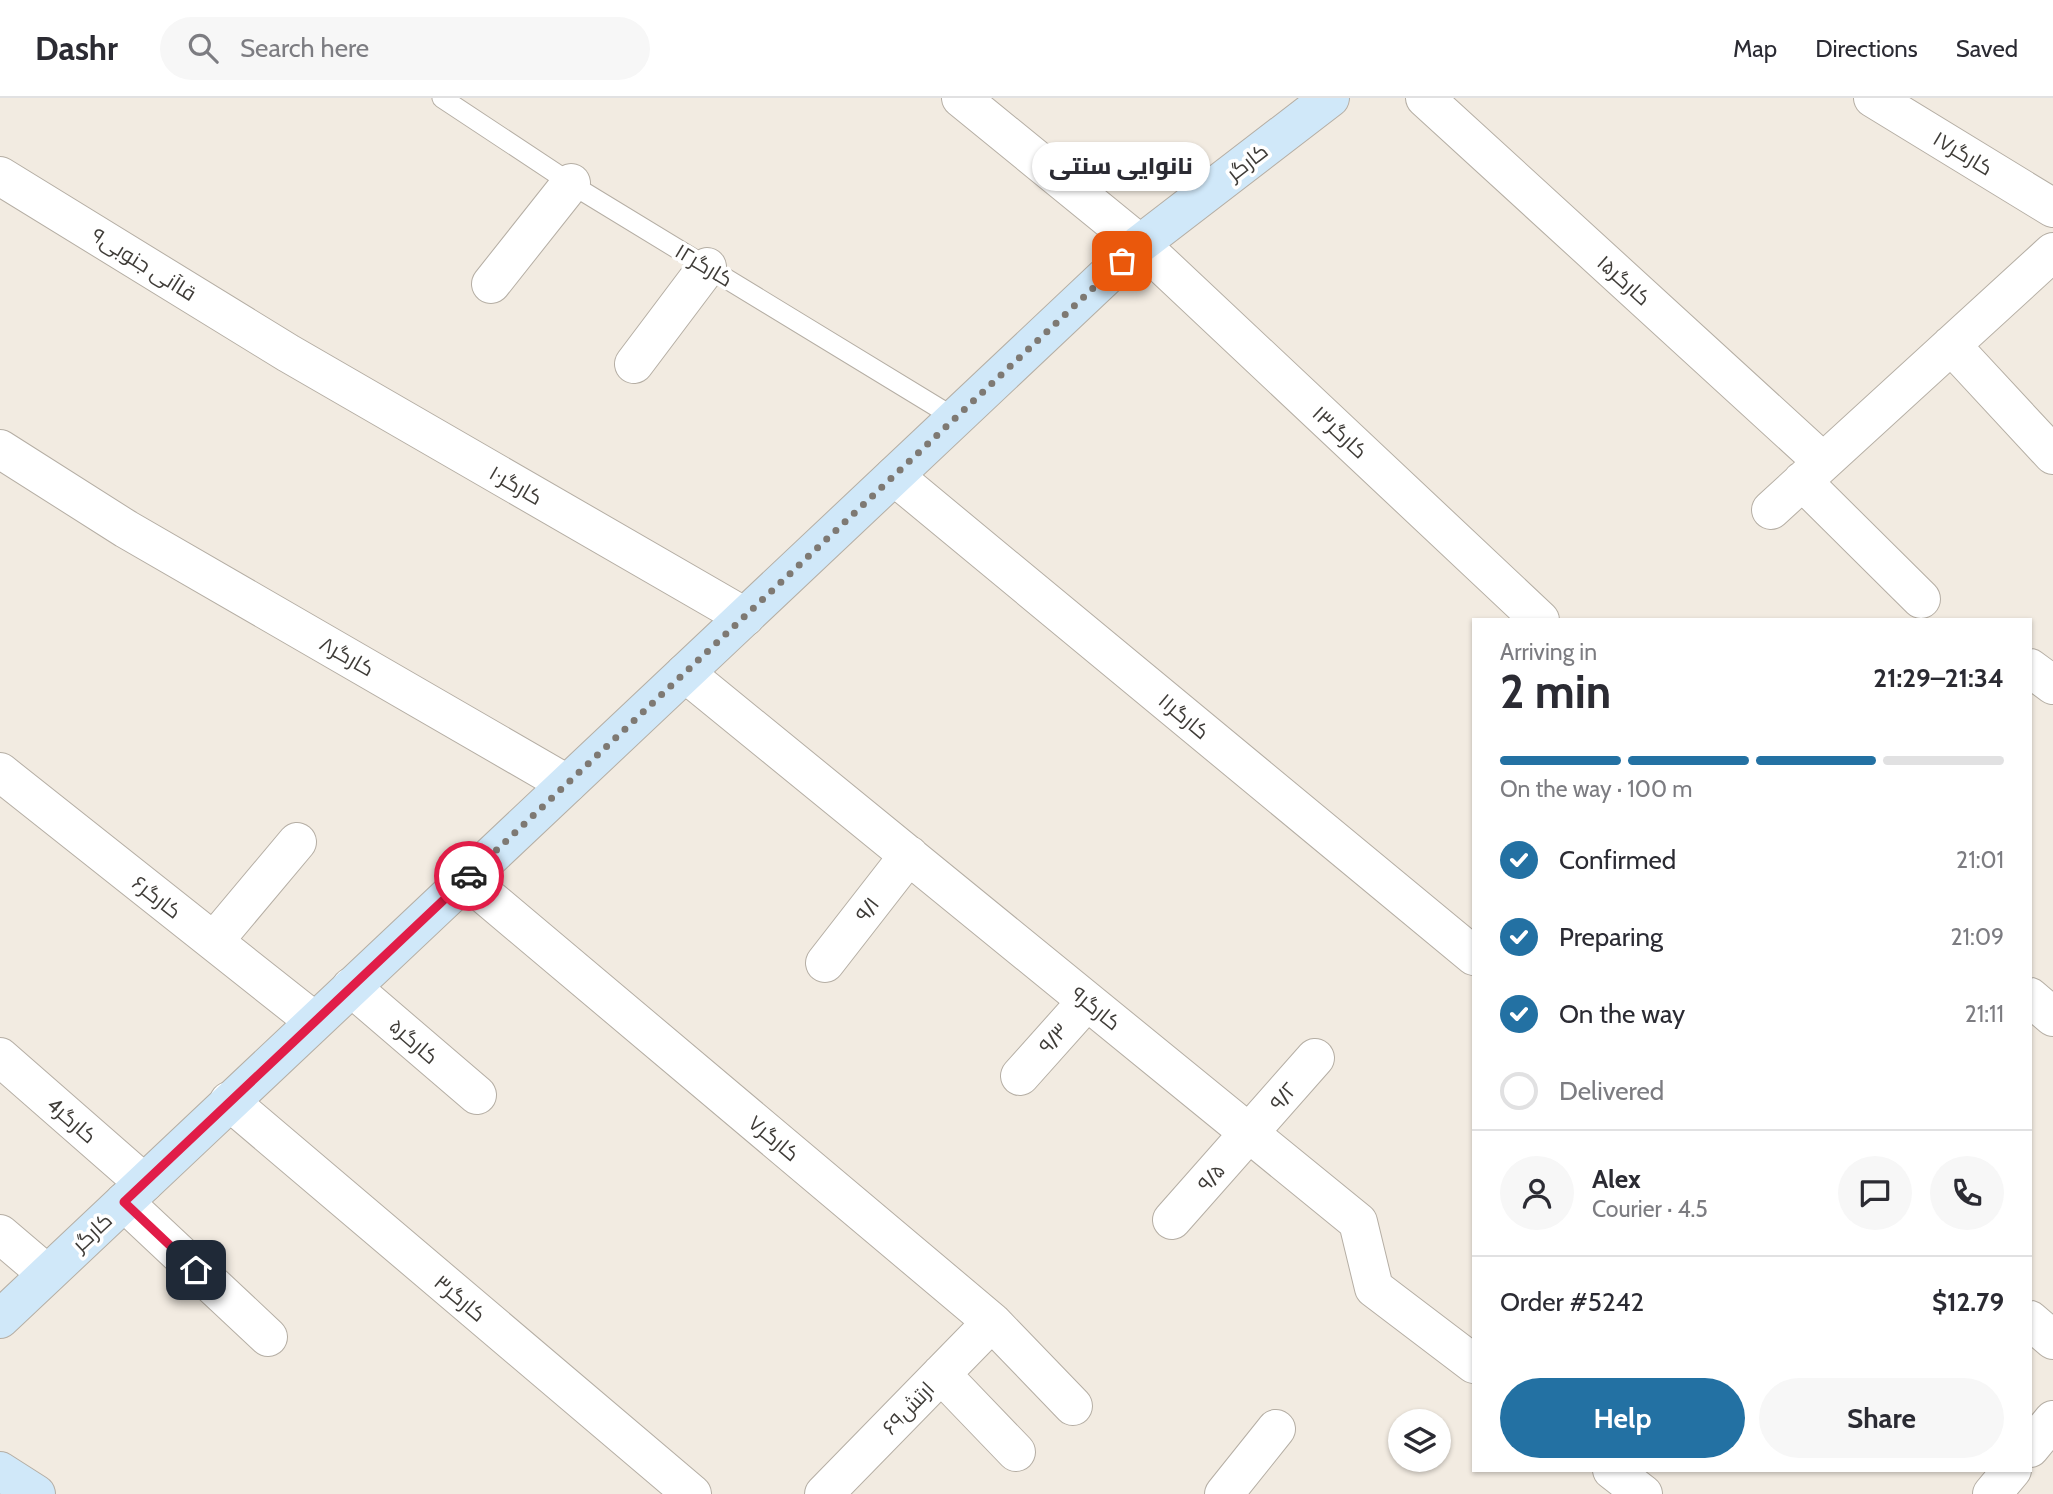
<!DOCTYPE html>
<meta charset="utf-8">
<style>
:root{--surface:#fff;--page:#f7f7f7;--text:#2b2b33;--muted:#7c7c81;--line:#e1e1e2;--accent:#2371a3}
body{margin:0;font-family:Cabin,Cairo,sans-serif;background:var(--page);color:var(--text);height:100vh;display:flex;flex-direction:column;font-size:26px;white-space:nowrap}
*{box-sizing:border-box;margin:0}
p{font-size:23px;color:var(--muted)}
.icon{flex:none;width:38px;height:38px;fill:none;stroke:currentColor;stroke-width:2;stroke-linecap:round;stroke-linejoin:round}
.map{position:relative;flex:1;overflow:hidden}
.details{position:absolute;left:1472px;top:520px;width:560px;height:854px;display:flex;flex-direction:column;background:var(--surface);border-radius:0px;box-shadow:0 2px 5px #0004}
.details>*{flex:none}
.controls{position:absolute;left:1388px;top:1311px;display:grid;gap:14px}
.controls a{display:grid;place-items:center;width:63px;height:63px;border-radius:50%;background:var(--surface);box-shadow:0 2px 5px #0004;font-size:35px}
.pin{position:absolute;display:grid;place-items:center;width:60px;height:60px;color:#fff;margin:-30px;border-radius:14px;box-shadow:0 4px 10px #0006}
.courier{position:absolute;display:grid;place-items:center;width:70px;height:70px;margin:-35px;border:5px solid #e11d48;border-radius:50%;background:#fff;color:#222;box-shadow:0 2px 9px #0007}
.bubble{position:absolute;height:49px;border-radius:24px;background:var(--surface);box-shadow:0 2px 5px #0004;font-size:23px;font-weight:800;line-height:49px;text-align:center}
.summary em{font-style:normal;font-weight:800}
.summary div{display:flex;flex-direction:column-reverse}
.summary{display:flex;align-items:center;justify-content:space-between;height:119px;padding:0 28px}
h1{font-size:46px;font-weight:800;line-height:52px}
.bar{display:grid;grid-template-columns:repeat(4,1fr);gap:10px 7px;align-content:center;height:84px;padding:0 28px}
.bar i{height:9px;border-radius:5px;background:var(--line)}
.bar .selected{background:var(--accent)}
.bar p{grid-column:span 4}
.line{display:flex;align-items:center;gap:18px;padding:0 28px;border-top:2px solid var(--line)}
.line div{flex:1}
.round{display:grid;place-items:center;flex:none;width:74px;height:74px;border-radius:37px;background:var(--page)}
ol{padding:0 28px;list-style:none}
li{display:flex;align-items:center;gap:21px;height:77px}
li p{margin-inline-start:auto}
li .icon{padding:7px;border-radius:50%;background:var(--accent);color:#fff;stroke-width:4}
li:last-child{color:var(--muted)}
li i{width:38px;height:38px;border:4px solid var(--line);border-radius:50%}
.cta{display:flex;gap:14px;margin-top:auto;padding:14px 28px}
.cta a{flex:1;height:80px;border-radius:42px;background:var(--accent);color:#fff;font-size:28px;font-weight:800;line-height:80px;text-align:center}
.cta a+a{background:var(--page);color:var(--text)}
header{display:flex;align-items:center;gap:42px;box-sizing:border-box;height:98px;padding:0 35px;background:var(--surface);border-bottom:2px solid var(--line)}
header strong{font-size:33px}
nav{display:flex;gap:38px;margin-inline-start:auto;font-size:24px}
.search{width:490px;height:63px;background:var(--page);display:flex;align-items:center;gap:18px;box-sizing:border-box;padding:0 24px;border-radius:38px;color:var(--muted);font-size:26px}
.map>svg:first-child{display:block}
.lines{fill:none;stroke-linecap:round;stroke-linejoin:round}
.lane-casing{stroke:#b5aea4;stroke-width:21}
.street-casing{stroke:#b5aea4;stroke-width:40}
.secondary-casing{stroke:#b5aea4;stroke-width:40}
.lane{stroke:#fff;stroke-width:19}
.street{stroke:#fff;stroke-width:38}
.secondary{stroke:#d0e8f9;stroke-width:38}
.done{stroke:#7e7973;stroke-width:7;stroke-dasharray:0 12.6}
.route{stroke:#e11d48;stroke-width:9}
.labels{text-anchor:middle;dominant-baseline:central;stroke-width:7;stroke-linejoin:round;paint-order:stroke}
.street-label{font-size:21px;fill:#3f3c38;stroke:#fff}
</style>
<header>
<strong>Dashr</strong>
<div class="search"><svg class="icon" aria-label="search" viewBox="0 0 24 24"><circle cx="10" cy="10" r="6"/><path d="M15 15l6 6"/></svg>Search here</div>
<nav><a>Map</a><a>Directions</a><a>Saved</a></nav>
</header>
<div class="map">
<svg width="2053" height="1396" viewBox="0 0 2053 1396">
<rect width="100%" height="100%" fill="#f2ebe1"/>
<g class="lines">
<g class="lane-casing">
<path id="lane" d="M442,0L584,94L955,320"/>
</g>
<g class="street-casing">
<path id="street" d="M961,0L1140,146L1540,522
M1425,0L1823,364
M1873,0L2053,110
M0,78L288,255L745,519
M491,186L571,85
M1951,247L2053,357
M634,266L707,169
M0,351L126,431L567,686
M894,378L1474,858
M1802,383L1921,501
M1771,412L2053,154
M2030,570L2053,587
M685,575L1358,1124L1374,1190L1474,1266
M0,674L314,923
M466,781L992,1224L1073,1308
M214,843L297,744
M825,865L909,757
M351,889L477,997
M2030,899L2053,919
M0,959L144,1085
M1020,978L1087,903
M229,1003L692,1396
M124,1104L268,1239
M1172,1122L1315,960
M0,1136L47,1176
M2030,1222L2053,1242
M941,1276L1016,1354
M2030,1350L2053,1322
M1612,1372L1643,1396
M824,1396L992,1224
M1224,1396L1276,1331
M1992,1396L2012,1372"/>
</g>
<g class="secondary-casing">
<path id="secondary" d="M0,1221L1140,146L1330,0
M0,1373L36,1396"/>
</g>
<use href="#lane" class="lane"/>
<use href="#street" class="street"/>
<use href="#secondary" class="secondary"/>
</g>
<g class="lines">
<path class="done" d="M469,778L1122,163"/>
<path class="route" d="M196,1172L124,1104L469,778"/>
</g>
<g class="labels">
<g class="street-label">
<text transform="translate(1963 55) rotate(31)">کارگر۱۷</text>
<text transform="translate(1247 64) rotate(-38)">کارگر</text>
<text transform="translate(144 166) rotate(32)">قاآنی جنوبی۹</text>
<text transform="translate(704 167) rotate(31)">کارگر۱۲</text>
<text transform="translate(1624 182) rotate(42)">کارگر۱۵</text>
<text transform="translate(1340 334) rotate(43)">کارگر۱۳</text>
<text transform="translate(516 387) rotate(30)">کارگر۱۰</text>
<text transform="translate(347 558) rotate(30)">کارگر۸</text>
<text transform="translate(1184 618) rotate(40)">کارگر۱۱</text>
<text transform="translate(157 799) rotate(38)">کارگر۶</text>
<text transform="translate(867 811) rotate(-52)">۹/۱</text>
<text transform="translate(1096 910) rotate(39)">کارگر۹</text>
<text transform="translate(1053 940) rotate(-48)">۹/۳</text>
<text transform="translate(414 943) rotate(41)">کارگر۵</text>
<text transform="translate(1283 998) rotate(-50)">۹/۲</text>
<text transform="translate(72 1022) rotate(41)">4کارگر</text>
<text transform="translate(774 1040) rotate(40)">کارگر۷</text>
<text transform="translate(1211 1079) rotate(-48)">۹/۵</text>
<text transform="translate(92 1134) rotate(-43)">کارگر</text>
<text transform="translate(460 1200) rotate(40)">کارگر۳</text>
<text transform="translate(908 1310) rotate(-46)">ارتش۶۹</text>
</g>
</g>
</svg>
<div class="controls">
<a><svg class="icon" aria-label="layers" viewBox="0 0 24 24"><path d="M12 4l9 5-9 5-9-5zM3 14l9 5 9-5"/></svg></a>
</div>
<div class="pin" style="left:1122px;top:163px;background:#ea580c"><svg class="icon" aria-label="bag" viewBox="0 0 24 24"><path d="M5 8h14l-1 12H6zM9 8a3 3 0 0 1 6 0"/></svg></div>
<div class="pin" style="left:196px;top:1172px;background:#1f2937"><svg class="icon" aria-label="home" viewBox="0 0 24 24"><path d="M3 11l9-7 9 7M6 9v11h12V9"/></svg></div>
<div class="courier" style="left:469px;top:778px"><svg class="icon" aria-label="car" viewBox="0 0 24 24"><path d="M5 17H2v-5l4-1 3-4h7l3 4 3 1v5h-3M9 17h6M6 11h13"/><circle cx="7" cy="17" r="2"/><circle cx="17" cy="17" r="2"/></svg></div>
<div class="bubble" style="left:1032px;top:44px;width:178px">نانوایی سنتی</div>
<section class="details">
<div class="summary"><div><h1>2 min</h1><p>Arriving in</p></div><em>21:29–21:34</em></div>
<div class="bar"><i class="selected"></i><i class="selected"></i><i class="selected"></i><i></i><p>On the way · 100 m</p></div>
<ol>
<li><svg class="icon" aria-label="check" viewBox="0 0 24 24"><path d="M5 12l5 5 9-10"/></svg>Confirmed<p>21:01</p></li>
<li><svg class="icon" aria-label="check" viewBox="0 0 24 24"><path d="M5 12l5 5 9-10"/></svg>Preparing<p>21:09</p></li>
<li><svg class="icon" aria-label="check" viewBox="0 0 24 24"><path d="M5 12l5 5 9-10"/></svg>On the way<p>21:11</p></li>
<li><i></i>Delivered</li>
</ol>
<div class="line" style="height:126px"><a class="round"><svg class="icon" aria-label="person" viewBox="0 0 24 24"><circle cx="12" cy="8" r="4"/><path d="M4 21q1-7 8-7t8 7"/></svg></a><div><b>Alex</b><p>Courier · 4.5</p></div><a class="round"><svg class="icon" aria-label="chat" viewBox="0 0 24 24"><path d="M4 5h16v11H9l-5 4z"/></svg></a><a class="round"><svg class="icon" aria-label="phone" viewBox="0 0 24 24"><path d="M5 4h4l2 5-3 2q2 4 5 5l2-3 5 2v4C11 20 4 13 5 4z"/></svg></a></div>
<div class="line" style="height:91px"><div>Order #5242</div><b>$12.79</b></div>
<div class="cta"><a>Help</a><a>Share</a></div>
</section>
</div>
